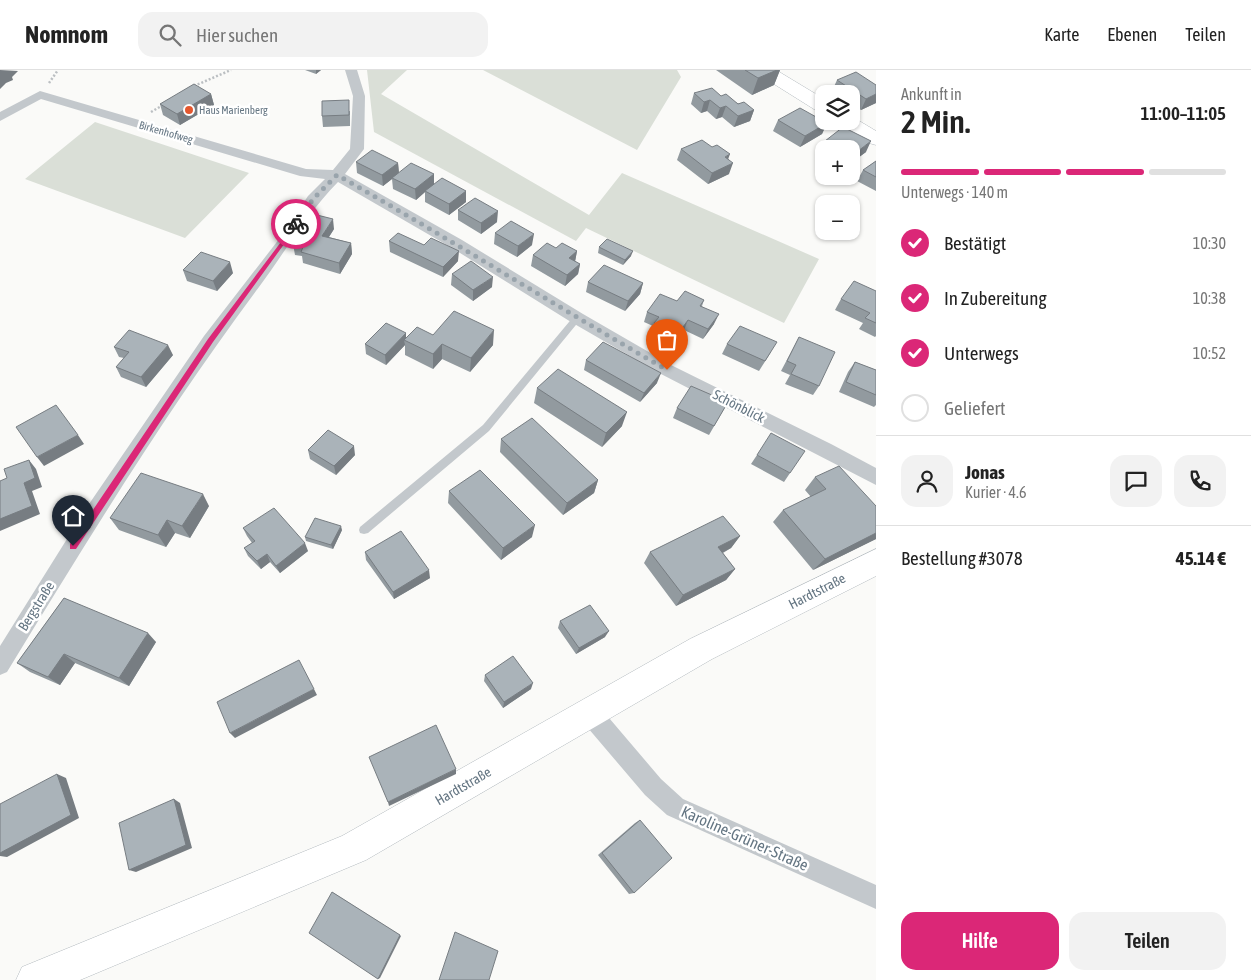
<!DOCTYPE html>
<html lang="de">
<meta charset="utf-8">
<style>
:root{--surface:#fff;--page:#f2f2f2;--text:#222;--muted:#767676;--line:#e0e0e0;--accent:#db2777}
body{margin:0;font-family:"Asap Condensed",sans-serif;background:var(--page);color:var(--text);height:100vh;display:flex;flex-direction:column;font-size:19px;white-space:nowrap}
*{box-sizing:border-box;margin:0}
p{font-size:16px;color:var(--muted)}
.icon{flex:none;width:28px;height:28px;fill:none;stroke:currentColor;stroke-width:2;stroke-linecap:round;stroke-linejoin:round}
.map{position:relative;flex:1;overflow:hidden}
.drawer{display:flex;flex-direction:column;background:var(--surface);width:375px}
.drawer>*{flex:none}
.tools{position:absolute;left:815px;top:15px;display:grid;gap:10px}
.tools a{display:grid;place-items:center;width:45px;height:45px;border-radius:10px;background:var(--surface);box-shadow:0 1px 4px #0004;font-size:25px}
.pin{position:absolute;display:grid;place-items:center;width:42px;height:42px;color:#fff;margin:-51px -21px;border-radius:50% 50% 50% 0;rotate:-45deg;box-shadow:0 0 5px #0007}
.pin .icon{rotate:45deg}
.courier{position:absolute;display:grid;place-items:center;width:50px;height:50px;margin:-25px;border:4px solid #db2777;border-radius:50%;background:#fff;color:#222;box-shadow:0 1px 6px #0007}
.overview em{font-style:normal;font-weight:600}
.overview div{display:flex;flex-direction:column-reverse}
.overview{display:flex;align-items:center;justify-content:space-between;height:85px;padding:0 25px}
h1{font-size:32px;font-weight:600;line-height:38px}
.bar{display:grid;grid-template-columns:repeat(4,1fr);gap:8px 5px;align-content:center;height:60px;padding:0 25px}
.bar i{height:6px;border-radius:4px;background:var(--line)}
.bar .active{background:var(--accent)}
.bar p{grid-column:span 4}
.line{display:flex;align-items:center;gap:12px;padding:0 25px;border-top:1px solid var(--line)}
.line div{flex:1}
.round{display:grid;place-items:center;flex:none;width:52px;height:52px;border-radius:15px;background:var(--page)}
ol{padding:0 25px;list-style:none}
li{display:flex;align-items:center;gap:15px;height:55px}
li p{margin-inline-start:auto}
li .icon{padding:5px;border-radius:50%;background:var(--accent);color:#fff;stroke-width:4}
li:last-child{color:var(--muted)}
li i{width:28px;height:28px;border:2px solid var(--line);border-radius:50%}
.button{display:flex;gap:10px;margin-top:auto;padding:10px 25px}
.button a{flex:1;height:58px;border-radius:15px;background:var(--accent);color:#fff;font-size:20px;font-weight:600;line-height:58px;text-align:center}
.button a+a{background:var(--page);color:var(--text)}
header{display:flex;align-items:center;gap:30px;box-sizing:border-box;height:70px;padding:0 25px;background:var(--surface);border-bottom:1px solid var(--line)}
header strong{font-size:24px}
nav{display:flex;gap:28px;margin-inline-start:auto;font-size:18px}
.search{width:350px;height:45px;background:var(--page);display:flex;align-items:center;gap:12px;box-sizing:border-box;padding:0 18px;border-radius:15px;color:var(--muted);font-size:19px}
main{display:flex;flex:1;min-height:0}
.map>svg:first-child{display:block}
.green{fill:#dadfd7}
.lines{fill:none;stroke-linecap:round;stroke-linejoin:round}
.secondary-casing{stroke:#b3babf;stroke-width:1}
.path{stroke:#bbbfc2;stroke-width:2.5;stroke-dasharray:2 2;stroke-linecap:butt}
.service{fill:#c3c8cc;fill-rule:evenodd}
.minor{fill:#c3c8cc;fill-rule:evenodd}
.secondary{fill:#fff;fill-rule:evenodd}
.wall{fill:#929a9f}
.shaded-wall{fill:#777d82}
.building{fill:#aab3b9;stroke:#777d82}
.route{fill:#db2777}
.done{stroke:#99a4ac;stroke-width:5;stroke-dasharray:0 9}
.poi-dot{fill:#e4572e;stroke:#fff;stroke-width:2}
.labels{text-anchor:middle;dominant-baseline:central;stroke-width:5;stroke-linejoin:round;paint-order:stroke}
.far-poi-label{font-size:11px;fill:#657683;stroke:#fff;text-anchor:start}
.far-street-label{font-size:11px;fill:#657683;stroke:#fff}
.street-label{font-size:14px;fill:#657683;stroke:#fff}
.near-street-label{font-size:16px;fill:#657683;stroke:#fff}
</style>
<header>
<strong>Nomnom</strong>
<div class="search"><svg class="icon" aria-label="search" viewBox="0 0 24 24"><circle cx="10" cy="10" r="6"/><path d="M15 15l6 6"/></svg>Hier suchen</div>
<nav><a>Karte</a><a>Ebenen</a><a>Teilen</a></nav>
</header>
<main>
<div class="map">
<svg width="876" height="910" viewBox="0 0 876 910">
<rect width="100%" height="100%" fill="#fafaf8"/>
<path class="green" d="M367,0H407L381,24L589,145L622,103L819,189L784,253L586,158L576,171L374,62Z
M483,0H677L681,7L637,80Z
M95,52L249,103L185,168L25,109Z"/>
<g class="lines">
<g class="secondary-casing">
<path id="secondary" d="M755,0H776L824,29V43L817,41L758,4Z
M851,46L876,61V75L869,73L840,55L838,51H851Z
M876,479V506L712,589L366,790L80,910H16L22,897L342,766L690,569Z"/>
</g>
<path class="path" d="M49,13L58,0
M194,16L231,0
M151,42L163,35"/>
<path class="service" d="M577,245L580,246V250L489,361L368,463L364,464L360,463L359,460L360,457L483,355L574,246Z"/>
<path class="minor" d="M345,0H357L365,26L364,79L345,104L462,170L583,244L673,296L831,374L876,398V415L661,304L571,252L452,178L338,112C308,142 285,182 259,217C167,340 87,471 7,602L0,605V576L87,437L204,266L283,164L308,126L325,109L300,106L41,29L0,51V42L40,21L306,99L333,100L350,79L353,26Z
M590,632L598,635L661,709L683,729L876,815V839L667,745L645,725L582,651L579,643L582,635Z"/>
<use href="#secondary" class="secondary"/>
</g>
<path class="wall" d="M305,0H321L316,4Z
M716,0H780L774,15L752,25Z
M837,10L876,15V33L861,40L851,34V24H836L832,21Z
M694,23L721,26L754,40L750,51L734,57L722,47L716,49L707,41L701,43L691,34Z
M211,24L214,35L180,55L163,45L160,34Z
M350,41V56L323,57L322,46Z
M778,50L827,53L822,64L800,77L773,61Z
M825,71L866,82L851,93V79H824V84L819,82Z
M681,79L729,89V104L708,114L677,90Z
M876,91V121L857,111L863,100Z
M356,92L398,93L399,103L434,104V114L466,121V132L449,145L425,132V122L416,130L393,119L392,109L383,116L357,103Z
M458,140L497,152L481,164L458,150Z
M334,159L329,167L351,173L352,184L340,204L303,193L302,186L295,185L293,174Z
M495,163L532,175L517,187L494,174Z
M389,171L424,175L458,191L443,207L390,182Z
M599,177L631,186L623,195L598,183Z
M556,178L577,181L575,191L580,194L578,204L565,216L531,196L533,185Z
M183,200L233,203L217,221L187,211Z
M452,204L492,217L473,231L451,215Z
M588,212L643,213L640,224L625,241L586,222Z
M876,221V266L875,267L859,259L863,253L835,240L841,229Z
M704,230L702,236L714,254L703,269L684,260L674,274L651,263L653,256L644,252L647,242L677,231Z
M433,265L493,275L470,302L442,289L433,299L405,285V275L386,295L366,284L365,274Z
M799,267L819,316L813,325L785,314L790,305L781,301Z
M727,274L771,282L759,301L722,284Z
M114,277L173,285L146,317L121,307L116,297L124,288L119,287Z
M586,290L657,313L640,332L584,300Z
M855,292L876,300V335L874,337L839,322L848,302Z
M537,318L622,356L602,377L534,333Z
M728,332L709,365L673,348L677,338Z
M501,369L598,410L594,423L563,445L500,382Z
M308,380L355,385L336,405L310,389Z
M757,385L790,403L784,412L751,394Z
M815,407L876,436V469L813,500L773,452L783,440L811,427L805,420Z
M449,421L532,467L501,490L448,433Z
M209,436L190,468L175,463L166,477L119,460L110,448Z
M243,458L308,481L280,503L270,492L261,499L248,486L244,478L252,473L247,466Z
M342,460L333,479L306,471L305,467Z
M740,466L731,478L723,483L735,499L726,510L676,536L644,493L650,482Z
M365,482L430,508L394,529L366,490Z
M64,528L156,572L129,616L75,593L60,615L30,602L17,593Z
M560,551L605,567L576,584L558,558Z
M485,605L531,619L503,638L484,611Z
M640,750L634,823L629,824L598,785L635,753Z"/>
<path class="shaded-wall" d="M0,0L18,1L12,7L13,10L6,13L0,19Z
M316,0H321L316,4Z
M777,0H780L774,15L752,25L758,8Z
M211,24L214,35L180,55L177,44Z
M876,24V33L861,40L866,29Z
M710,30L707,41L701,43L704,32Z
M726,36L722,47L716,49L720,38Z
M754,40L750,51L734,57L738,46Z
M827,53L822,64L800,77L805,66Z
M871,71L866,82L851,93V89L853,85Z
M730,84L726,95L725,87Z
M398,93L399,104L392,108V109L383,116L382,105Z
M733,93L729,104L708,114L712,103Z
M434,104V115L425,121V122L416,130L415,119Z
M466,121V132L449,145V134Z
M498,141L497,152L481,164V153Z
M333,149L334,159L323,176L322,166Z
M534,164L532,175L517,187L518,176Z
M351,173L352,184L340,204L339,193Z
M459,181L458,191L443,207V197Z
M577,181L575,192L569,188Z
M633,181L631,186L623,195L625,190Z
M230,192L233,203L217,221L213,211Z
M580,194L578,204L565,216L567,205Z
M493,207L492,217L473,231V220Z
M643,213L640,224L625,241L628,231Z
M719,244L714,254L703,269L708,259Z
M688,250L684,260L674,274L678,264Z
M494,260L493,275L470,302L471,288Z
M406,263V271L404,270L405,275L386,295L385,285Z
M442,274V289L433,299V284Z
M168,275L173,285L146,317L141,307Z
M661,303L657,313L640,332L644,323Z
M627,342L622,356L602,377L606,363Z
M78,365L84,374L44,396L37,387Z
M354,376L355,385L336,405L334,396Z
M29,390L36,399L42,417L32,421L40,444L0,461V449L24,413Z
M598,410L594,423L563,445L567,433Z
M203,424L209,436L190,468L182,456Z
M167,450L175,463L166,477L158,465Z
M535,455L532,467L501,490L503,478Z
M341,456L342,460L333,479L331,475Z
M876,463V469L813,500L825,489Z
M740,466L731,478L710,489L718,477Z
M305,473L308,481L280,503L276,496Z
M267,484L270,492L261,499L257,491Z
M735,499L726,510L676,536L683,525Z
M429,500L430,508L394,529L393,522Z
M609,561L605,567L576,584L579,578Z
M148,563L156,572L129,616L119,608Z
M64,584L75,593L60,615L48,607Z
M533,613L531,619L503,638L504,632Z
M314,619L317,625L235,668L230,663Z
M456,699V704L389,736L388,732Z
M57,704L66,708L79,748L7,787L0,786V783Z
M174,729L180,733L192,778L136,802L129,800Z
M332,822L401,866L380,908L378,909Z"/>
<path class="building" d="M745,0H777L758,8Z
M856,2L876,15V24L866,29L837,10Z
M194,14L211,24L177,44L160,34Z
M712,18L721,26L726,24L738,34L744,32L754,40L738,46L726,36L720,38L710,30L704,32L694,23Z
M349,30V45L322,46V31Z
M800,38L827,53L805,66L778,50Z
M843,57L871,71L853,85H851V79H840L825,71Z
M702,70L712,77L717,75L730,84L725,87L733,93L712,103L681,79Z
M372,80L398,93L382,105L356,92Z
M876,91V107L863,100Z
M411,93L434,104L415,119L392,108Z
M442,108L466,121L449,134L425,121Z
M475,128L498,141L481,153L458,140Z
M313,144L333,149L322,166L351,173L339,193L301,182L303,177L293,174Z
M511,151L534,164L518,176L495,163Z
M398,163L424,175L431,168L459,181L443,197L389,171Z
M607,169L633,181L625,190L599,177Z
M547,173L556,178L562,173L577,181L569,188L580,194L567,205L533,185Z
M201,182L230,192L213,211L183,200Z
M471,191L493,207L473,220L452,204Z
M604,195L643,213L628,231L588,212Z
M854,211L876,221V253L865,248L870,243L841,229Z
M685,221L704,230L700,236L719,244L708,259L688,250L678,264L654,253L659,247L647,242L660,224L677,231Z
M454,241L494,260L471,288L442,274L433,284L404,270L417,257L433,265Z
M386,253L406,263L385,285L365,274Z
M740,256L777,272L765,291L727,274Z
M129,260L168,275L141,307L116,297L129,282L114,277Z
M799,267L835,282L819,316L791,304L796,295L787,291Z
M603,272L661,303L644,323L586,290Z
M855,292L876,300V325L846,312Z
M558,299L627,342L606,363L537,318Z
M691,316L728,332L714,356L677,338Z
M56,335L78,365L37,387L16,357Z
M532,348L598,410L567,433L501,369Z
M328,360L354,376L334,396L308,380Z
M771,363L805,381L790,403L757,385Z
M29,390L35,408L24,413L32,436L0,449V411L7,408L4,399Z
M839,396L876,436V463L825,489L783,440L826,419L815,407Z
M480,400L535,455L503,478L449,421Z
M141,403L203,424L182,456L167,450L158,465L110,448Z
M274,438L305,473L276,496L267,484L257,491L244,478L255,471L243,458Z
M723,446L740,466L718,477L735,499L683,525L650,482Z
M315,448L341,456L331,475L305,467Z
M401,461L429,500L393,522L365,482Z
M64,528L148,563L119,608L64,584L48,607L17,593Z
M590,535L609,561L579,578L560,551Z
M513,586L533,613L504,632L485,605Z
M299,590L314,619L230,663L217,632Z
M436,655L456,699L388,732L369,687Z
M57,704L71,745L0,783V734Z
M174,729L186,775L129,800L119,753Z
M640,750L672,788L634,823L602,783Z
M332,822L400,865L378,909L309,863Z
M455,862L498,881L489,910H439Z"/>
<path class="route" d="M296,152L299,154L298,155L213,272L76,479H70V474L208,269Z"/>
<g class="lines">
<path class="done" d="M296,154L313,129L337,105C448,168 556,236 667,300"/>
</g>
<circle class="poi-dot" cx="189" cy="40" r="5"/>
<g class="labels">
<g class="far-poi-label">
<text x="199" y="40">Haus Marienberg</text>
</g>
<g class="far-street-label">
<text transform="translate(166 62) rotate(16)">Birkenhofweg</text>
</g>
<g class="street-label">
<text transform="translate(739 336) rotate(27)">Schönblick</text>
<text transform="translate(817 521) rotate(-27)">Hardtstraße</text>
<text transform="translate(36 536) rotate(-58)">Bergstraße</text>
<text transform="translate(463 716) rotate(-30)">Hardtstraße</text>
</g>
<g class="near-street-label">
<text transform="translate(745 768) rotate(24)">Karoline-Grüner-Straße</text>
</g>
</g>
</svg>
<div class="tools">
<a><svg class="icon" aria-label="layers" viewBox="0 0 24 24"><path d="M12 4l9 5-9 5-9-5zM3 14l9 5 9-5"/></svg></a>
<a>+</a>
<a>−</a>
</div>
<div class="pin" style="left:667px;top:300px;background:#ea580c"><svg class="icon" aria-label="bag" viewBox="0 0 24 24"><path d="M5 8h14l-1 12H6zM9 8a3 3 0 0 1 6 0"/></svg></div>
<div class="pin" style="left:73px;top:476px;background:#1f2937"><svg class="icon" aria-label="home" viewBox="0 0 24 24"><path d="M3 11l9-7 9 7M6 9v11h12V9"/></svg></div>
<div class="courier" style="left:296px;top:154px"><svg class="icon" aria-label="bike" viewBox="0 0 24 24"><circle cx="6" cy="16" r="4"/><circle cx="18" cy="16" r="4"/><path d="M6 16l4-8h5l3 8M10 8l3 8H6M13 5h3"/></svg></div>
</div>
<section class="drawer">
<div class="overview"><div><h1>2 Min.</h1><p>Ankunft in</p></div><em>11:00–11:05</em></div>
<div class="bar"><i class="active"></i><i class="active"></i><i class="active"></i><i></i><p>Unterwegs · 140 m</p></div>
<ol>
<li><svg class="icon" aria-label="check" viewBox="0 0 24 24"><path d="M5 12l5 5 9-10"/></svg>Bestätigt<p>10:30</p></li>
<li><svg class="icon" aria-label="check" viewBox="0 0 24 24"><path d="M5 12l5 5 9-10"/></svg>In Zubereitung<p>10:38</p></li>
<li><svg class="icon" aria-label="check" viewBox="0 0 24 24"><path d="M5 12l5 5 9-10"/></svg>Unterwegs<p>10:52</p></li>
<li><i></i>Geliefert</li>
</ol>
<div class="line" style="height:90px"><a class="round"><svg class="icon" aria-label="person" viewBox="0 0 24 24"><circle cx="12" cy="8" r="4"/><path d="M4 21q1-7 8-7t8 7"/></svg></a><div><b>Jonas</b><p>Kurier · 4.6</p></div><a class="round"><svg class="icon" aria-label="chat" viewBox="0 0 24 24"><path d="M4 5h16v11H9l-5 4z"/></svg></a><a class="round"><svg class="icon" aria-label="phone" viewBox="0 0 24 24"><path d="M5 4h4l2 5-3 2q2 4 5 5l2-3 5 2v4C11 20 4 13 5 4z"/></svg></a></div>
<div class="line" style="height:65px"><div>Bestellung #3078</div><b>45.14 €</b></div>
<div class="button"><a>Hilfe</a><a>Teilen</a></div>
</section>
</main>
